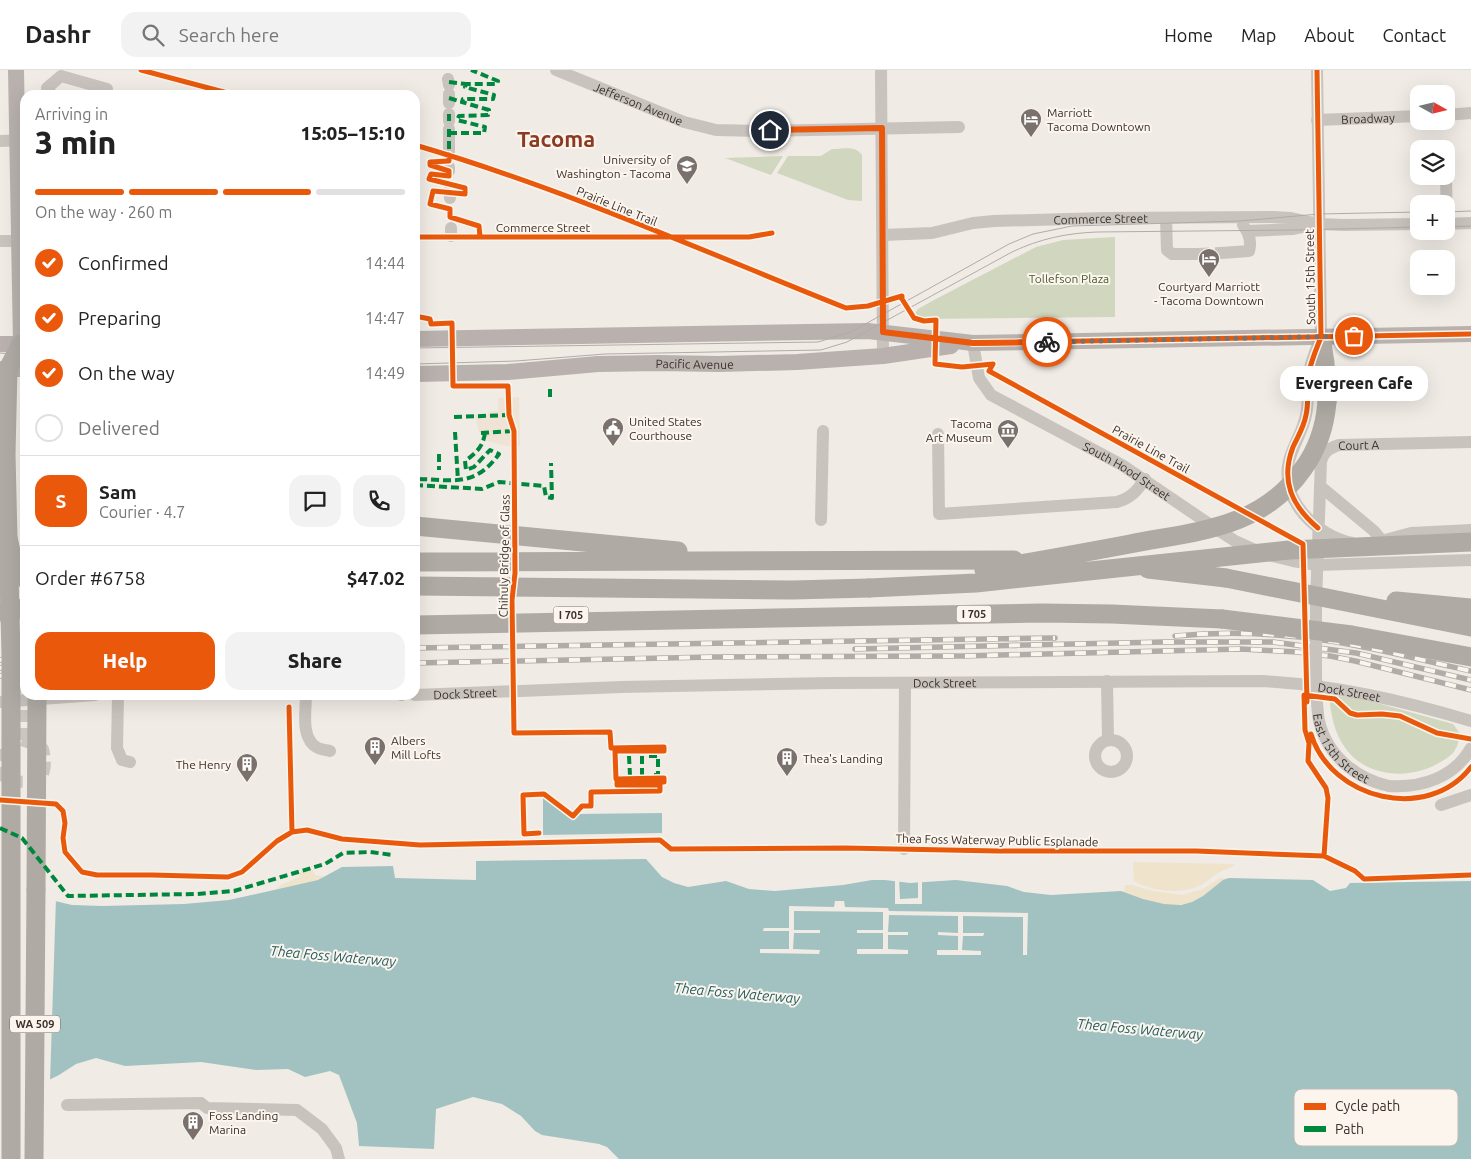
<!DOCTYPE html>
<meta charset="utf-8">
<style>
:root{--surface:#fff;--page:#f2f2f2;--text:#222;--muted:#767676;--line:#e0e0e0;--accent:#ea580c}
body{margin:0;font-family:Ubuntu,sans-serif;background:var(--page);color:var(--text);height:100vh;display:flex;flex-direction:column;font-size:19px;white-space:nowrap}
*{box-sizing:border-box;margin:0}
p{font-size:16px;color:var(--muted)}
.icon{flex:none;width:28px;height:28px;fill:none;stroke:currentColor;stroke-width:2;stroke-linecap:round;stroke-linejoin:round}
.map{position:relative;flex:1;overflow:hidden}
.side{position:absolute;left:20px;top:20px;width:400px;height:610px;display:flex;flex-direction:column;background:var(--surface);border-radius:15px;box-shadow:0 5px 20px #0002}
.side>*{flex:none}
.needle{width:32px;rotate:98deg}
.buttons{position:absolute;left:1410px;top:15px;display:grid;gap:10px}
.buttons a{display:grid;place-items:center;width:45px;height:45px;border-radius:10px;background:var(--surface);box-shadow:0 5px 20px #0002;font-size:25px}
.pin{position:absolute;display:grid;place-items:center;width:42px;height:42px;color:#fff;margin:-21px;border:2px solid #fff;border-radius:50%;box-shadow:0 1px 5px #0007}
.courier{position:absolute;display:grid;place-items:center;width:50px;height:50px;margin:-25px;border:4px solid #ea580c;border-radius:50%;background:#fff;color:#222;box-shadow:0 1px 6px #0007}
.bubble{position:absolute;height:35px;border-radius:15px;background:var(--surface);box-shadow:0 5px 20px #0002;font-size:16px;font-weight:800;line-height:35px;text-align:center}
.head em{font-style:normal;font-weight:800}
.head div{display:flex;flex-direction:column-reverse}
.head{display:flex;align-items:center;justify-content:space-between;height:85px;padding:0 15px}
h1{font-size:32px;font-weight:800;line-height:38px}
.bar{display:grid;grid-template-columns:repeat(4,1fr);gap:8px 5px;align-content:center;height:60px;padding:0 15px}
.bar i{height:6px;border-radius:4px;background:var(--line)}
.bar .on{background:var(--accent)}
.bar p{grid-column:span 4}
.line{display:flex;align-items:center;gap:12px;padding:0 15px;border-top:1px solid var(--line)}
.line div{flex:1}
.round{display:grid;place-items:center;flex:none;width:52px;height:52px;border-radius:15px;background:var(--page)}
ol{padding:0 15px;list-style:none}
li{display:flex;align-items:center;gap:15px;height:55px}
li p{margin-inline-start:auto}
li .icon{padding:5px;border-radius:50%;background:var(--accent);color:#fff;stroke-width:4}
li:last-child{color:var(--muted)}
li i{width:28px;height:28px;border:2px solid var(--line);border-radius:50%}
.button{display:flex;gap:10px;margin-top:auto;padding:10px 15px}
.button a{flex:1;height:58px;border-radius:15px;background:var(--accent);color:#fff;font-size:20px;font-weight:800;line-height:58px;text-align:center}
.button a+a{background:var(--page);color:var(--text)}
header{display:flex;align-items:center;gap:30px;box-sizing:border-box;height:70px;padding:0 25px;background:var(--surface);border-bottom:1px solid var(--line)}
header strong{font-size:24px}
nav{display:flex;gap:28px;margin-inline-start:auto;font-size:18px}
.search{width:350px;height:45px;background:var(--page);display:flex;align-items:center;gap:12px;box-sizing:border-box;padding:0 18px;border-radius:15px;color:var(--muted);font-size:19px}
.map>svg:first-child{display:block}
.green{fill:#d1d6bf}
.sand{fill:#efe3cc}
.plaza{fill:#eee3d5}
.water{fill:#a1c2c1}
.pier{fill:#f0ebe5}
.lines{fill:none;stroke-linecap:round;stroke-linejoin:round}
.minor-tunnel{stroke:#ccc6c0;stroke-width:12;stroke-dasharray:12 6;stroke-linecap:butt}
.minor{stroke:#c9c3be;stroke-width:12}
.major{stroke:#b8b1ad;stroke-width:16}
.highway{stroke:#afaaa4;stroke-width:19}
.tram{stroke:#b1aca8;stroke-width:1}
.rail-casing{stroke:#b1aca8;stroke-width:5.5}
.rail{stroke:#fbf5ee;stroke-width:4;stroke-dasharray:11;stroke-linecap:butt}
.minor-bridge{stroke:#c9c3be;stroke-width:12}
.highway-bridge{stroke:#afaaa4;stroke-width:19}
.quiet{stroke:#00873e;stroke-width:4;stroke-dasharray:8 4;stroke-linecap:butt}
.cycleway-casing{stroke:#fbf5ee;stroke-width:8}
.cycleway{stroke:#e8590c;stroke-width:5}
.done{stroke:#7a716c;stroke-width:5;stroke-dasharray:0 9}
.route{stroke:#ea580c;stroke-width:6}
.labels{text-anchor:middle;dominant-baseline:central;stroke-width:4;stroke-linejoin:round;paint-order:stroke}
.shield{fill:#fbf5ee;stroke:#756b66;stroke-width:1}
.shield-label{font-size:11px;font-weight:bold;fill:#3b302b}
.street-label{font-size:12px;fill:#3b302b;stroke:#fbf5ee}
.poi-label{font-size:12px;fill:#3b302b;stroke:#fbf5ee;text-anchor:start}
.park-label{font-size:12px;fill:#4a5a2e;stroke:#fbf5ee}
.water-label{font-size:14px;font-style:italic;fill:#1f5a5e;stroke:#fbf5ee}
.town-label{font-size:22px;font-weight:bold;fill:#8c3b22;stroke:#fbf5ee}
.key{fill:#fbf5ee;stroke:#c1bab4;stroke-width:1}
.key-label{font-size:14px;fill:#3b302b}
</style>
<header>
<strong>Dashr</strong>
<div class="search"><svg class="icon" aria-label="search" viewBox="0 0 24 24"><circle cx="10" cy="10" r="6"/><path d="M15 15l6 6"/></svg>Search here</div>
<nav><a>Home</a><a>Map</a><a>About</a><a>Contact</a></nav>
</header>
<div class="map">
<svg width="1471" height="1089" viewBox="0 0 1471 1089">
<rect width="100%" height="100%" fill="#f0ebe5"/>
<path class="green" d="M832,79C842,79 856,75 862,85V131L848,130L777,103L788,86H821Z
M783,86L771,105L725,88Z
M1115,167V247L922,249L918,247L915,243L918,239L934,230L1036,177L1063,170Z
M1329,625L1359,628L1453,654L1459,662C1459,681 1452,686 1437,694C1408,710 1367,707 1346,679C1334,663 1331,645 1329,625Z"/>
<path class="sand" d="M1133,792L1235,794C1231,799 1224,799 1218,803C1211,807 1206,813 1199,816C1179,825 1152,821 1134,811Z
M313,800L315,805L324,806L318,810L276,819L283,814L299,807L301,801Z
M1220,808H1229C1218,811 1212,820 1203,826C1179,843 1150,832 1124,822L1125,815H1132L1153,821L1182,825L1203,819Z"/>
<path class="plaza" d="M519,327L520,376H507L487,371V363H479L475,345H488V342L498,341V328Z"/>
<path class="water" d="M543,726L574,750L578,744L662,743V763L543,765Z
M0,762L29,803L55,831L72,835L103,836L184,834L229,830L318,810L342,797L393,796L395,808L476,810V791L646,789L662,807L674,813L688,817L726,811L749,819L775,821L843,815L872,810H885L910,813L956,810L1007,816L1024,822L1051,825L1121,821L1143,829L1164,834L1181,835L1192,832L1203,826L1223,810L1229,808L1313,810L1330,821L1346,818L1350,813L1471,811V1089H619L607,1077L599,1074L542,1065L535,1061L521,1046L502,1034L473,1027L436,1039L434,1079L359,1076L357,1053L339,1005L330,1001L305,1007L288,999L256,1000L201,992L125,996L96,988L76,994L59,1005L45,1012Z"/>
<path class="pier" d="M0,760L19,774L31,802L56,828L50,1012L45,1014H0Z
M895,809H899L900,829L918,828V810H922V834H895Z
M835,831H844L845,837L888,838L889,841L1028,843L1027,885H1023V847L963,846V863H984V864L983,866H963L962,880L981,881V885H937V880H958V866L938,865V862L958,863V846L889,845L888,862H908V865H888V879L908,880V884H857V879H883V863H857V860H883V842L794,841V860H820V863H794L793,879L820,880L819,884L760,883V879H789V861H763V860L764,858H789V836L834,837Z"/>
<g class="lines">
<path class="minor-tunnel" d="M1197,184L1221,183
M22,670L41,677L43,679C46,689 46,704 39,710C27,712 9,714 2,704V677L7,673Z
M22,670V630"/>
<g class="minor">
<path id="s1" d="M556,0L684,52L716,60L761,61L959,57"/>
<path d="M881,0L883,286"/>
<path d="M1317,0L1321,267C1316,280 1310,293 1308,307C1307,319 1309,332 1306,345C1303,361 1293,375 1289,391C1279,430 1317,466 1352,473"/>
<path d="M448,9L449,15"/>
<path d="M52,25L47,18L61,6L107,19L105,25"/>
<path d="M449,33V24"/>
<path d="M449,44V51"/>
<path d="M1446,45L1471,43"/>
<path id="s2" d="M1317,50L1419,46"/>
<path d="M449,59V85"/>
<path d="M0,71L25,70"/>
<path d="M449,97V101"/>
<path d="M1446,106L1447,154"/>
<path d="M450,120V128"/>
<path d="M1166,148L1167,180L1172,184H1197"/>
<path d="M1446,154L1471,153"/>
<path d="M451,158V166"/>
<path d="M1247,161L1292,159L1312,155"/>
<path id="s3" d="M883,165L932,163L973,153L994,151L1104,148L1273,147L1291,148L1319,154L1344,155L1419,154"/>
<path d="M0,171H25"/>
<path d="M1221,183L1249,181C1252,171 1249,163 1243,155"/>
<path id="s4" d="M973,273L979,308L991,325L1122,395L1218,460L1235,471L1264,484L1293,491L1317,495L1471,490"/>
<path d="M938,364L939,444L1117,432C1131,428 1137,421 1145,409"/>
<path d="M1320,416L1374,461L1382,471"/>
<path d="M821,450L823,361"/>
<path d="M1385,470L1411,463L1471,460"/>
<path id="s5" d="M1316,532L1321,391C1324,381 1330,378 1339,375L1471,372"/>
<path d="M1107,611L1108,670"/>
<path d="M118,625L117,678L122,690L130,692"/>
<path d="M306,625C306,641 300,669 318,678C322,680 327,680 330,681"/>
<path d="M401,625H402"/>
<path id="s6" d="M415,625L621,617L831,613L1261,611C1335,615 1401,630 1471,651"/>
<path d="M0,632L95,625"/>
<circle cx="1111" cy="686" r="16"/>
<path d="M1389,716C1421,718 1454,708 1471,678"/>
<path d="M1441,735L1471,725"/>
<path d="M904,779L905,613"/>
<path d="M67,1035L201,1033L207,1038L297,1040L322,1059L336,1078L339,1089"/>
</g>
<g class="major">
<path d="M16,0L21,274"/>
<path d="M415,269L868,261L973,273L1471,264"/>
<path d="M0,274H25"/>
<path d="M0,299H25"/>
<path id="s7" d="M415,304L508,302L598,294L659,293L719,294L797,292L883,286L951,276"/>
</g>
<path class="highway" d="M1321,267L1325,293L1327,332
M21,274L8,299L6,384L8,468L13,490L25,509
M415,456L678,481
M415,492L1014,490
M1148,499L1226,508
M415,516L793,520L869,518
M0,542L25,538
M415,555L1041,543L1112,544L1222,549
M34,1089L36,819"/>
<path class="tram" d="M1446,142L1471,141
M1446,157L1471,156
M415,278L818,272L851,262L1009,174L1033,164L1072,156L1240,151L1319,144L1419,142
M0,283L25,285
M415,294L516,291L605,284L821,280L847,272L1012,182C1039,169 1067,163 1097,162L1296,160L1419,157"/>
<g class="rail-casing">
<path id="rail" d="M1175,566C1227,561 1278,563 1330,571C1378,578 1424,591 1471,601
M415,578L1055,568
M855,579L1164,572H1273L1356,583L1471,610
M0,590L25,587
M415,593L714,587L963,586L1241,579L1297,582L1330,586L1355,591L1471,620
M0,598L25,595
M0,606L25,603"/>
</g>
<use href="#rail" class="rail"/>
<path class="minor-bridge" id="s8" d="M1316,532C1316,553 1316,575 1316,597C1316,615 1316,634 1319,651C1327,685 1356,709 1389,716"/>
<path class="highway-bridge" d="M8,468L11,585V1089
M984,500C1033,492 1082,483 1130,474C1196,461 1261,459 1303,399C1317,380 1325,356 1327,332
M1226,508L1471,557
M869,518L976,513L1289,480L1471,472
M1396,531L1471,538
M1222,549L1352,565L1471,587
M36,819L37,625"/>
<path class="quiet" d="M449,12L466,14
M449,28L462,32
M449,44V51
M449,59V85
M449,63H484L485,57L457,50L459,46L488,45L489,40L462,32L463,29H493L494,25L465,17L466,14H497L498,11L471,0
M550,327V316
M454,347L509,345
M455,362L458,411
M481,363L514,361
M439,384V400
M419,409C454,410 475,417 499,384L490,380L474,397L466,400L465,391C476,383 483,377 485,363
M415,415L482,419L499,412L544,416L546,427L552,428L551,393
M629,686L630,705
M642,686V705
M649,686H658V705H651
M0,758L22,768L68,826L197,824L234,821L325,794L343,783L370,782L393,785"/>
<g class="cycleway-casing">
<path id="cycleway" d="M141,0L235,25
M1317,0L1321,267C1316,280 1310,293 1308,307C1307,320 1309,333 1306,345C1304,357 1298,366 1293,377C1280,411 1292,436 1318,458
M415,75C562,118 703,181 846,238L868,236L902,226V229L914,248L924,251L936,250L935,294L962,297L993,294
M449,85V91L430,92V95L449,101V106L431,104L429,109L465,118V124L433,121L430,134L450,139V147L479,156L480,167
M415,167H749L772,163
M415,246L430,249L431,254L452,253L453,316H508L509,345L514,361L515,503L512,530L514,663L610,662L611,678L664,677V681H615L616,709L664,708V712H617V715H660V721L591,722V736H582L573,746L544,724L523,725L524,764L539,763
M973,273L1471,264
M993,294L989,301L1303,474L1307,632
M289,637L292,762
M1311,664C1331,730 1428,753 1471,697
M0,730L56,734L63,741L65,753L63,768L65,782L82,802L97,805H152L228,807L242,802L277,771L292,762L307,760L342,769L420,775L660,770L671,779L845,778L998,781H1196L1324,786L1328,728L1326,718L1308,691L1309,673L1305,660L1304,625L1335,629L1350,643L1357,645L1382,644L1400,646L1437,663L1471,669
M1324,786L1355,801L1364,809L1471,805"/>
</g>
<use href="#cycleway" class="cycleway"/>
</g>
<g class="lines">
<path class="done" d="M1047,272L1354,266"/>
<path class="route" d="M770,60L882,58L883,262L973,273L1047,272"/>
</g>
<defs>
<g id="hotel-pin" transform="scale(1.125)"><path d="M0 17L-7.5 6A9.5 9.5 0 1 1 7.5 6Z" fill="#7a716c" stroke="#fbf5ee"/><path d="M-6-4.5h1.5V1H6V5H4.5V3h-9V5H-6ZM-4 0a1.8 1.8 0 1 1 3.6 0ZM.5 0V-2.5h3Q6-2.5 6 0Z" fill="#fff"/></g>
<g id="university-pin" transform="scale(1.125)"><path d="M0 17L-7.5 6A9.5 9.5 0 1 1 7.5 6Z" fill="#7a716c" stroke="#fbf5ee"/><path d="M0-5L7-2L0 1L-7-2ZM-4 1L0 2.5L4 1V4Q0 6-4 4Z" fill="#fff"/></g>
<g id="civic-pin" transform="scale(1.125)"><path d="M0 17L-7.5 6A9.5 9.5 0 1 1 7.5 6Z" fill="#7a716c" stroke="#fbf5ee"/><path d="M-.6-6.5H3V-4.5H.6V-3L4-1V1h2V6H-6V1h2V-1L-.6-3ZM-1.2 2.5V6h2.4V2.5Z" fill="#fff"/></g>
<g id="museum-pin" transform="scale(1.125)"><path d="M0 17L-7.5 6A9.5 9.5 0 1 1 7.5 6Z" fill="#7a716c" stroke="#fbf5ee"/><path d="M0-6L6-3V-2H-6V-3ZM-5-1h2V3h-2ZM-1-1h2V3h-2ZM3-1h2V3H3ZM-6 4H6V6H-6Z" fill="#fff"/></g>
<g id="building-pin" transform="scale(1.125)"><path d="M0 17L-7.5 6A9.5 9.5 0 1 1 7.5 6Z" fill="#7a716c" stroke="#fbf5ee"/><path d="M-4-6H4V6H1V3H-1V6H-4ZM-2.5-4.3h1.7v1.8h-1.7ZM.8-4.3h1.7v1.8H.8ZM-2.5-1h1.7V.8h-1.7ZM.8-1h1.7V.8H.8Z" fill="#fff"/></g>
</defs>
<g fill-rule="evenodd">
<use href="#hotel-pin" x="1031" y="49"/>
<use href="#university-pin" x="687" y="96"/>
<use href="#hotel-pin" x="1209" y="189"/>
<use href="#civic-pin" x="613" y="358"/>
<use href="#museum-pin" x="1008" y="360"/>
<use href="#building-pin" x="375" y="677"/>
<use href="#building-pin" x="787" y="688"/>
<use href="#building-pin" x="247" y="694"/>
<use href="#building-pin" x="193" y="1052"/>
</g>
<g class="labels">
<g class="shield">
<rect x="956.5" y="535.5" width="35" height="17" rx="4"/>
<rect x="553.5" y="536.5" width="35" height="17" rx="4"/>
<rect x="10" y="945.5" width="50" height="17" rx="4"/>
</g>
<g class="shield-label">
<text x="974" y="544">I 705</text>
<text x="571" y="545">I 705</text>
<text x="35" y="954">WA 509</text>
</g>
<g class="street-label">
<text stroke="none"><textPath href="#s1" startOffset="89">Jefferson Avenue</textPath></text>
<text stroke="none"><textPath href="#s2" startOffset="51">Broadway</textPath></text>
<text transform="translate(617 136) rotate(22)">Prairie Line Trail</text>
<text stroke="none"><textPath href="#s3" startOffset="219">Commerce Street</textPath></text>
<text x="543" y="157">Commerce Street</text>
<text transform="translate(1310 207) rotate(-91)">South 15th Street</text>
<text stroke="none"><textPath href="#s7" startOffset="280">Pacific Avenue</textPath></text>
<text stroke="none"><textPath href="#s5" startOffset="186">Court A</textPath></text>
<text transform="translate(1151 379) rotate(29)">Prairie Line Trail</text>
<text stroke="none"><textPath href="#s4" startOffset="212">South Hood Street</textPath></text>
<text transform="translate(504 486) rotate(-89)">Chihuly Bridge of Glass</text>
<text stroke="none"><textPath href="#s6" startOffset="530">Dock Street</textPath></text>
<text stroke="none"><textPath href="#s6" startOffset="935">Dock Street</textPath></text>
<text stroke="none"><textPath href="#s6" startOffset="50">Dock Street</textPath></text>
<text stroke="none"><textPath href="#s8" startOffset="155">East 15th Street</textPath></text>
<text transform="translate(997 770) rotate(1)">Thea Foss Waterway Public Esplanade</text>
</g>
<g class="poi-label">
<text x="1047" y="42">Marriott<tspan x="1047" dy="14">Tacoma Downtown</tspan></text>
<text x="671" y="89" text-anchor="end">University of<tspan x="671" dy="14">Washington - Tacoma</tspan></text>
<text x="1209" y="216" text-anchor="middle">Courtyard Marriott<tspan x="1209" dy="14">- Tacoma Downtown</tspan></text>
<text x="629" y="351">United States<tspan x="629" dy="14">Courthouse</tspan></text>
<text x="992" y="353" text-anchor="end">Tacoma<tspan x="992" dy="14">Art Museum</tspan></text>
<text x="391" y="670">Albers<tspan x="391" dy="14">Mill Lofts</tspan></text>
<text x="803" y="688">Thea's Landing</text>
<text x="231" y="694" text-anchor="end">The Henry</text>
<text x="209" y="1045">Foss Landing<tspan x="209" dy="14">Marina</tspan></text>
</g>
<g class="park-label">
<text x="1069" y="208">Tollefson Plaza</text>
</g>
<g class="water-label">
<text transform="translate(333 886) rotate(5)">Thea Foss Waterway</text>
<text transform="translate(737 923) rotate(5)">Thea Foss Waterway</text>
<text transform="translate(1140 959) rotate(5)">Thea Foss Waterway</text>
</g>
<g class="town-label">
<text x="556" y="68">Tacoma</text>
</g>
</g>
<rect x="1294" y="1019" width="164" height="57" rx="8" class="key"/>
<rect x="1304" y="1033" width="22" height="7" fill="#e8590c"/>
<rect x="1304" y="1056" width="22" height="6" fill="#00873e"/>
<g class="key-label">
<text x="1335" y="1041">Cycle path</text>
<text x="1335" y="1064">Path</text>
</g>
</svg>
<div class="buttons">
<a><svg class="needle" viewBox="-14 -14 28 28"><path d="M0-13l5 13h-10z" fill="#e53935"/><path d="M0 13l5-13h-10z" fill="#767676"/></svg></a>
<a><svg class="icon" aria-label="layers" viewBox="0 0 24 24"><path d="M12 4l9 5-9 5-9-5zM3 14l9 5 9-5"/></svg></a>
<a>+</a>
<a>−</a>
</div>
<div class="pin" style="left:1354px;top:266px;background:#ea580c"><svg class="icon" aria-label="bag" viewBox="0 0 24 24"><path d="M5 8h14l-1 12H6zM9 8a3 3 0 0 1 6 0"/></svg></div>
<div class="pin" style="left:770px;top:60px;background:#1f2937"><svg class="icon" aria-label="home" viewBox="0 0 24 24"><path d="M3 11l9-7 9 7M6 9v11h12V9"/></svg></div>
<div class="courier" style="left:1047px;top:272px"><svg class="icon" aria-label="bike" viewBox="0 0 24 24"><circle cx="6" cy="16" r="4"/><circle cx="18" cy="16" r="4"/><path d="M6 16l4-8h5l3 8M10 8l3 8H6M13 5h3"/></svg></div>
<div class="bubble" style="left:1280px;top:296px;width:148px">Evergreen Cafe</div>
<section class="side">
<div class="head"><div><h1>3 min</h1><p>Arriving in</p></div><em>15:05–15:10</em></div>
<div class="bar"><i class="on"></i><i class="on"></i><i class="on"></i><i></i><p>On the way · 260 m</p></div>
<ol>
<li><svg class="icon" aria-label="check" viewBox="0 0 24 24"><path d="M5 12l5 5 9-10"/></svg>Confirmed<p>14:44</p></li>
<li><svg class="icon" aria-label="check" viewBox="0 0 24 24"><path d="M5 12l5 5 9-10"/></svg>Preparing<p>14:47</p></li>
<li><svg class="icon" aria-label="check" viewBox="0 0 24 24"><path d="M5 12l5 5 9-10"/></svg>On the way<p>14:49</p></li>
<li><i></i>Delivered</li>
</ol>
<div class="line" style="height:90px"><b class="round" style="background:var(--accent);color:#fff">S</b><div><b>Sam</b><p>Courier · 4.7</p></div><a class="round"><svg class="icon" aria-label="chat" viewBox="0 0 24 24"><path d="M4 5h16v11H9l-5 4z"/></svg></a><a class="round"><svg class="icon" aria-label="phone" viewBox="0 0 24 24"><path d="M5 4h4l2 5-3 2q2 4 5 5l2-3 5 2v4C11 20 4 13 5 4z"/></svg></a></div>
<div class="line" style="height:65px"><div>Order #6758</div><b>$47.02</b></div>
<div class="button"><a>Help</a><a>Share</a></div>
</section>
</div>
